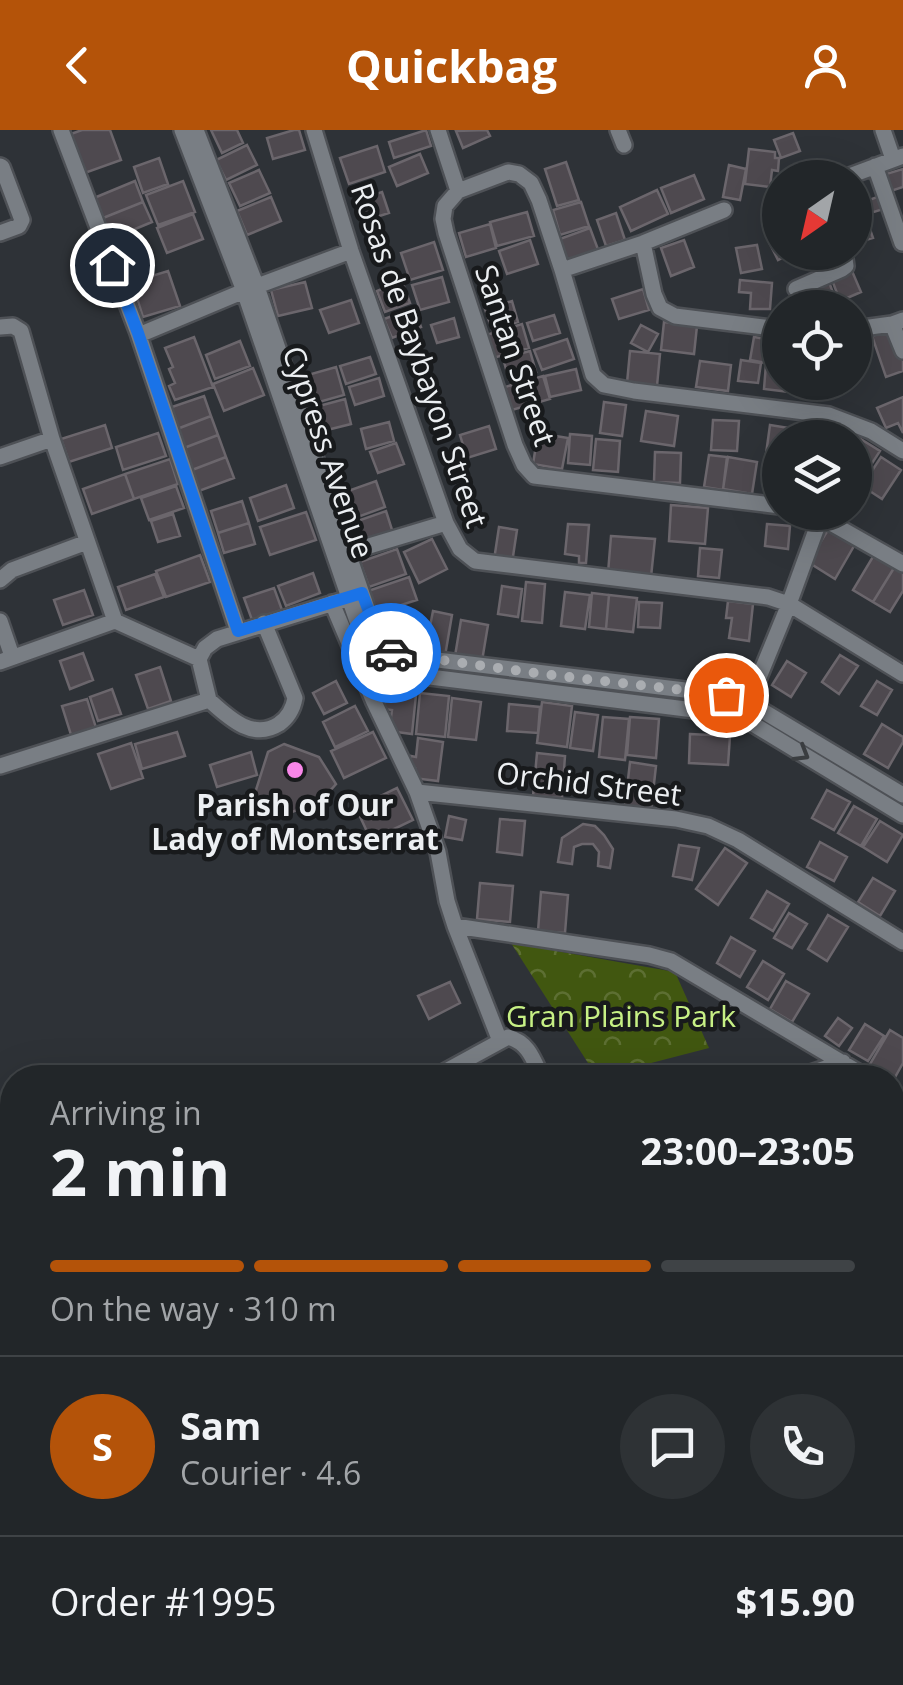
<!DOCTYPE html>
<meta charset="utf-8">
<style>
:root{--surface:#222629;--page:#2e3235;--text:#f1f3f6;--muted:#a2a5a8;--line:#3f4346;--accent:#b45309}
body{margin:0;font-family:"Open Sans",sans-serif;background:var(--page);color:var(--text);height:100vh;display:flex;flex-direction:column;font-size:38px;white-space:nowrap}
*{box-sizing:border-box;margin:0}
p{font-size:32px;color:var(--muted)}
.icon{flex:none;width:55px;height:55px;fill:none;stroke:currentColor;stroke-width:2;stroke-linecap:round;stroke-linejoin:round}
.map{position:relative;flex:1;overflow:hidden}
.details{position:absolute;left:0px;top:935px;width:905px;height:620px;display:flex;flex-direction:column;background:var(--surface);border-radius:40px 40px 0 0;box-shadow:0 10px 40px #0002,0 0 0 2px var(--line)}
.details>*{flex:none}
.needle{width:65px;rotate:214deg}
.buttons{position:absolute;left:762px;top:30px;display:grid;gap:20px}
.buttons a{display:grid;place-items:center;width:110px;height:110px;border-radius:50%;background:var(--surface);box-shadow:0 10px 40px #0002,0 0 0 2px var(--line);font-size:50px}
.pin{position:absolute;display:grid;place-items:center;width:85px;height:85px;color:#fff;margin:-42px;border:5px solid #fff;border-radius:50%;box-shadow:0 2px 10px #0007}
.courier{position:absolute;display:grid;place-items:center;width:100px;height:100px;margin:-50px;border:8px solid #1a73e8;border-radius:50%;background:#fff;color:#222;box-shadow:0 2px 12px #0007}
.overview em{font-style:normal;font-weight:700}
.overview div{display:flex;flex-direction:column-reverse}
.overview{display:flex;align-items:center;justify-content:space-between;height:170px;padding:0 50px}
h1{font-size:65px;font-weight:700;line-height:75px}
.bar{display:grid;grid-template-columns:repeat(4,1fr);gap:15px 10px;align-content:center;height:120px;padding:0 50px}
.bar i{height:12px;border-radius:8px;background:var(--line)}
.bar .on{background:var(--accent)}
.bar p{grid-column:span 4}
.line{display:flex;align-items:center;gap:25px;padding:0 50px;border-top:2px solid var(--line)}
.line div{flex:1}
.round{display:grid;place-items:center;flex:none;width:105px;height:105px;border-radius:52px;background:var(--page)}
header{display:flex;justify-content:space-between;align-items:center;height:130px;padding:0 50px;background:var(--accent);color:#fff;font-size:45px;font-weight:700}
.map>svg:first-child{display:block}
.forest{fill:url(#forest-crowns)}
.building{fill:#4e494f;stroke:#6b666c;stroke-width:2.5}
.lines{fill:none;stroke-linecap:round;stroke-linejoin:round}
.minor-casing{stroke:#4e5156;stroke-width:20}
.major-casing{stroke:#4e5156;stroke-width:22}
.minor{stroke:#797e84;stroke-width:15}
.major{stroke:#b18f76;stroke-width:18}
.oneway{stroke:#3a3d40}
.done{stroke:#aaadb1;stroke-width:10;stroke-dasharray:0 18}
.route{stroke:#1a73e8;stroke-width:12}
.poi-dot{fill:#f987e9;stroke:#181a1c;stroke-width:4}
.labels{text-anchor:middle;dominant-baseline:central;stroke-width:9;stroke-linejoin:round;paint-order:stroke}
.street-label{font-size:30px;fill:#eceff2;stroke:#181a1c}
.poi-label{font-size:30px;font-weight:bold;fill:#eceff2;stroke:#181a1c}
.park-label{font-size:30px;fill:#c7f085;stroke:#181a1c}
</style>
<header><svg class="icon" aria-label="back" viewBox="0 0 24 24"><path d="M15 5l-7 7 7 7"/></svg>Quickbag<svg class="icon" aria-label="person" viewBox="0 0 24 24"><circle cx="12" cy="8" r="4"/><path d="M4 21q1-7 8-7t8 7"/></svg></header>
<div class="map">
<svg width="903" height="1555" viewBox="0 0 903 1555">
<defs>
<pattern id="forest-crowns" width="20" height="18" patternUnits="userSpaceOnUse" patternTransform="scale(2.5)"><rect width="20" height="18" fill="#415710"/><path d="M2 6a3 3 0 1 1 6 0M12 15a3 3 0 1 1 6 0" fill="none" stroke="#5d6f33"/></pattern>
</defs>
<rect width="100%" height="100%" fill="#2e3237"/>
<path class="forest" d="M511,813L675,842L709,918L597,947Z"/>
<path class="building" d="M82,0H110L121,30L82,44L68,5Z
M211,0H237L243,13L222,23Z
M294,0H299L305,20L273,29L267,8Z
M426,0L431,16L394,28L389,12Z
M487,0L490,6L463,18L456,1Z
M793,3L800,21L781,28L774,10Z
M247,15L257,35L226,50L216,30Z
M377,16L385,42L349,54L340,28Z
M749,19L775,22V28H779L778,41L772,40L770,57L745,54Z
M420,24L428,43L397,56L389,37Z
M159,28L168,54L143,63L134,37Z
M566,32L579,70L557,76L545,39Z
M729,35L746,39L740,70L723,67Z
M903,39V57L891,61L886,44Z
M259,40L270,63L240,76L229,53Z
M694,45L704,69L671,83L661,58Z
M135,51L143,72L103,88L94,68Z
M183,51L195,82L158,95L146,65Z
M657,60L668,84L631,101L620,77Z
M382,62L389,83L361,92L354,71Z
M883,65L887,78L867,84L863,72Z
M271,67L281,91L247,105L237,81Z
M860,71L866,88L855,92V73Z
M143,72L152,92L111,109L103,88Z
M581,72L589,96L560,105L553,80Z
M527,82L534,106L497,116L490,92Z
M616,83L625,110L606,116L597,90Z
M193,84L203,109L167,123L157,98Z
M866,88L873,108L855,113V92Z
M490,94L496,118L466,127L459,103Z
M590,98L599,122L566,134L557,110Z
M780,109V122H794L778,130L770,114Z
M530,110L538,134L507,144L499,121Z
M684,110L694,137L671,146L661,118Z
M434,112L443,140L410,150L401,123Z
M757,115L762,139L741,143L736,118Z
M815,122H830L835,135L814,142L813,137L810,138L807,130L809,129L808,125Z
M168,141L180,176L143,187L132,152Z
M852,141L861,162L840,171L832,150Z
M442,147L449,172L420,180L412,155Z
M740,150L772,153L770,179H750L751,163L739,162Z
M402,151L410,173L385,182L377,161Z
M305,152L312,178L278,186L271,160Z
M829,152L836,171L822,176L815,156Z
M810,157L820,178H801L794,164Z
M643,159L649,180L619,189L612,169Z
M351,170L359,193L329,203L320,180Z
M512,171L518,192L492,200L485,179Z
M414,178L421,197L392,208L384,189Z
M554,185L560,203L533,211L527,193Z
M454,188L459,207L437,213L431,195Z
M664,192L697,196L694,224L661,220Z
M522,194L529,218L493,228L486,205Z
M641,195L658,204L648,222L631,213Z
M892,199L903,229V241L886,247L872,206Z
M766,206L776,208L774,218L780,219L778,235L750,230L754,207L766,209Z
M194,207L213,257L175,270L169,256L175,253L169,239L173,237L165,218Z
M567,209L574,229L542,240L534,220Z
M240,211L250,236L215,249L206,225Z
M530,221L536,242L509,250L503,228Z
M630,221L660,224L657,256L627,253Z
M370,227L376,244L346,254L340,236Z
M741,230L761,233L758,253L738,251Z
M700,231L731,235L728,261L696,257Z
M766,234L780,236V252H791L790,262L764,259Z
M336,237L344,265L312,274L304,246Z
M253,238L264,265L224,281L213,254Z
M576,239L581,260L550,267L545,246Z
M543,246L550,269L512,280L505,257Z
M379,248L384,266L355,275L349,257Z
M793,252H835L834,265L792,260Z
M204,266L211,286L177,299L169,278Z
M903,267V303L898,293L886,298L877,278Z
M345,269L351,294L311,304L304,280Z
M604,272L626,275L622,306L600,303Z
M646,281L678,286L674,316L641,311Z
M211,286L218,305L184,318L177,299Z
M713,290L739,291L737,321L711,320Z
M389,292L394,311L366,319L361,299Z
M800,294L819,297L818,308H798Z
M105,295L112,318L69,332L61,309Z
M770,295L789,298L788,308H780V326L766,324Z
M489,296L496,319L467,328L460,305Z
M158,303L166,326L123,340L116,317Z
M538,303L568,308L562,339L533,334Z
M570,304L592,306L590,335L568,333Z
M218,305L226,327L192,340L184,318Z
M859,308L880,321L860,352L855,349V315Z
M596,309L620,311L618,342L593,340Z
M396,313L404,334L378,343L370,322Z
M655,322L681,323L680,353L654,352Z
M709,325L727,327L723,360L704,357Z
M226,327L234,348L199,361L192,340Z
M728,327L757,332L752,364L723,359Z
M881,327L901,340L882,369L862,356Z
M170,329L178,354L134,369L125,344Z
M125,344L134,369L92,384L83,359Z
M376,351L385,377L344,392L334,366Z
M286,355L294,378L258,391L250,368Z
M176,356L184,378L149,390L141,368Z
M242,371L249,393L218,403L211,381Z
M671,375L708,378L705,414L669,411Z
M386,381L394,406L354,419L346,395Z
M306,382L316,410L270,425L260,397Z
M173,384L180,406L158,412L151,391Z
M249,393L255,414L224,423L218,403Z
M568,394L589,395L586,433H579V426L565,424Z
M767,394L790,396L788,419L765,416Z
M499,397L517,400L512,433L494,430Z
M828,400L854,416L835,449L808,432Z
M611,406L655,409L651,447L608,443Z
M432,409L447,439L419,453L404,422Z
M700,418L722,420L719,448L698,446Z
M397,419L406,444L369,457L360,432Z
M200,425L210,452L166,467L156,441Z
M874,425L894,438L873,472L853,460Z
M894,438L903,443V461L890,482L873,472Z
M313,443L320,463L286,476L278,456Z
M155,444L164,467L126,480L118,457Z
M409,447L417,470L376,483L368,461Z
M526,452L545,454L542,493L522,491Z
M502,456L522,459L518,487L498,484Z
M274,458L282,480L252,490L244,468Z
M84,460L93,485L63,495L54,470Z
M565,462L590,465L585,499L561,496Z
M592,463L609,465L606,499L589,497Z
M609,465L637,468L633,502L606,499Z
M728,471L753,474L749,511L729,508L732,488H726Z
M639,472L662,473L660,498L638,497Z
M433,481L452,485L445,526L425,522Z
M461,490L488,495L482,531L455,526Z
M83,523L93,550L70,559L60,531Z
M840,525L858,536L839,564L822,552Z
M787,531L806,543L791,567L772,555Z
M160,537L171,571L148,579L136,545Z
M336,551L347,573L324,584L313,563Z
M877,551L892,560L877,585L861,576Z
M112,559L121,584L98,591L90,567Z
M385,562L416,565L412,604L389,601L392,580L384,579Z
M420,563L449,566L445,607L416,604Z
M452,568L481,572L476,610L448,607Z
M87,569L97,601L72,608L62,576Z
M542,572L572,576L567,617L537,613Z
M509,574L540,577L538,603L507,601Z
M355,576L368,601L335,617L323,592Z
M575,582L598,585L593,621L570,618Z
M603,587L629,589L625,630L599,627Z
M630,587L659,589L656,628L627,625Z
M882,594L903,607V612L888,638L864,624Z
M177,602L185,626L142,639L135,614Z
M373,602L386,628L344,648L331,621Z
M690,604L730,606L728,635L689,633Z
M418,608L443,612L438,651L413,648L415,638L409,636L411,626L416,627Z
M131,613L143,648L111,659L98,624Z
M284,614L319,627L336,654L321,671L279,687L256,680L255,663L268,622Z
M251,622L257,645L217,657L210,635Z
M537,623L565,626L562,668L533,666Z
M630,632L656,636L651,680L625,676Z
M397,658L413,690L371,710L356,678Z
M827,660L850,672L834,700L812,688Z
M854,676L877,689L861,716L838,703Z
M449,686L466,690L462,710L445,707Z
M500,689L525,691L522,725L497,722Z
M880,691L903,705L887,732L863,717Z
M583,694L595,696L604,705L613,719L610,738L598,736L599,722L593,714H582L574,717L572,734L558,732L562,708Z
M820,712L847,727L834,751L807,737Z
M679,715L699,718L692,750L673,746Z
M725,718L747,733L718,775L696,759Z
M873,748L895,761L880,786L858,772Z
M480,753L513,756L510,792L477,789Z
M767,761L789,774L773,801L751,788Z
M541,762L568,765L565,803L538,801Z
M789,783L807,794L792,818L774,808Z
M828,785L848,797L827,831L808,819Z
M731,807L755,821L740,847L717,833Z
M763,831L784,844L768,870L747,857Z
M786,851L809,864L792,892L770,879Z
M450,852L460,873L429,889L418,866Z
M838,888L852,898L839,916L825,906Z
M865,894L884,906L868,931L849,920Z
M890,900L903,908V933L894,949L870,934Z
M892,978L903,988V997L892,1001Z
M903,1056V1086L892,1062Z
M784,1542H808L809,1546L788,1553Z"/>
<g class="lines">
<g class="minor-casing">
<path id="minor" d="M61,0L138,203L238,501
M182,0L244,161L358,494C376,535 378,537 422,546L734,585L743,588L903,685
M196,0L257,157L373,496C379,508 382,519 396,525L726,565L753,575L903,665
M314,0L351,121L446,393L460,419L475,431L768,467L789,474L903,544
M438,0L458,61
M618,0L624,15
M883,0L893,29
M0,36L2,37L22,90L19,96L0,103
M875,36L902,113
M844,48L903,26
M643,113L654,164L660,178L675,186L780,199
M562,140L643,113L724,80
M796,159L842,139L846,136L844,122
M892,194L903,221
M0,197L13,196L21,201L52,309L115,491
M855,199L892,194L903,190
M139,205L244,161L351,121
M0,327L52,309
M780,376L534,346L524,335L515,315L446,103L443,89L445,76L458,61L508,42L519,44L531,53L539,70L562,140L593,245L604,255L634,261L829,285L871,301L903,321
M815,384L903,434
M341,427L349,422L446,393
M0,450L12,440L87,412
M332,473L374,572L417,662L438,722L447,771L455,796L500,911
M0,491L12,526
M0,532L115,491L199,529
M209,570L199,529L205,518L217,509L340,471
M746,579L789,474L821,386
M0,636L209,570C228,587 252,611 279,594C289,587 293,579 295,568L264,493
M417,662L676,689L708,696L738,710L903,812
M455,796L649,825L671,831L868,948
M433,948L508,907C529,913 533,929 542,948
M796,948L843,932
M892,963L903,969
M892,1011L903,1006
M892,1102L903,1098
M892,1196L903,1192
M892,1318L903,1316
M892,1398L903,1394
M892,1465L903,1461"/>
</g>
<g class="major-casing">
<path id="major" d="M0,1283L12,1303
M156,1542L163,1555"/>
</g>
<use href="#minor" class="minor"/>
<use href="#major" class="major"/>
</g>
<defs><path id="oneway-chevron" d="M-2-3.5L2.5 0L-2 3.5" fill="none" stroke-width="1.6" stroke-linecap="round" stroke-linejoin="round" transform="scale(2.5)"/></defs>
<use class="oneway" href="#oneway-chevron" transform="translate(802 624) rotate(31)"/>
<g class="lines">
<path class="done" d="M391,523L542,544L726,565"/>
<path class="route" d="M112,135L138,203L238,501L362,463L382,516L391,523"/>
</g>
<circle class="poi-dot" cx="295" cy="640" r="10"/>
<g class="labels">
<g class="street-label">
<text transform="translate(420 225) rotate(71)">Rosas de Baybayon Street</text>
<text transform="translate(516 225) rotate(71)">Santan Street</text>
<text transform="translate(329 322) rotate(71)">Cypress Avenue</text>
<text transform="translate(589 653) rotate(7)">Orchid Street</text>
</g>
<g class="poi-label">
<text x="295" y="674">Parish of Our<tspan x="295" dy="34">Lady of Montserrat</tspan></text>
</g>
<g class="park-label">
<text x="621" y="885">Gran Plains Park</text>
</g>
</g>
</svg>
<div class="buttons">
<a><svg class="needle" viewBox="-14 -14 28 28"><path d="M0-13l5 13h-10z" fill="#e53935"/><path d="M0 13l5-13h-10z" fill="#a2a5a8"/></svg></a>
<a><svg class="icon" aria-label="locate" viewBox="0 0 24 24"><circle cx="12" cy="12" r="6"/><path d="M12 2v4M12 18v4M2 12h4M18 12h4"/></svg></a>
<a><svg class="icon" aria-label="layers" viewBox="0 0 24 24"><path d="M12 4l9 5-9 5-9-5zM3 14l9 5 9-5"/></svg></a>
</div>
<div class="pin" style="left:726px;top:565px;background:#ea580c"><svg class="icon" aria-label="bag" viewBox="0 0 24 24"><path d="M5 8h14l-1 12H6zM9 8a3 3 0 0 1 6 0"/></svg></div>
<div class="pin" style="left:112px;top:135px;background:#1f2937"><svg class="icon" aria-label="home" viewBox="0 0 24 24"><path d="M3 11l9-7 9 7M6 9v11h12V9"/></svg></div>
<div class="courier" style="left:391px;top:523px"><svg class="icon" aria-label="car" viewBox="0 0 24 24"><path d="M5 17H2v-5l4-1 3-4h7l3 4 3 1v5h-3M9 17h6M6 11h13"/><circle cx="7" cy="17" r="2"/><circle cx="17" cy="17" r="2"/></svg></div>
<section class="details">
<div class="overview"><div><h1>2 min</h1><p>Arriving in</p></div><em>23:00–23:05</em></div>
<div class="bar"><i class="on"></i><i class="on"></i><i class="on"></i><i></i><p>On the way · 310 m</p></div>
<div class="line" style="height:180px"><b class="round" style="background:var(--accent);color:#fff">S</b><div><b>Sam</b><p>Courier · 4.6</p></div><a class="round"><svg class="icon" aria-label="chat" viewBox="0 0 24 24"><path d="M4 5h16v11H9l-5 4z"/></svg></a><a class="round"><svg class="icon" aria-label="phone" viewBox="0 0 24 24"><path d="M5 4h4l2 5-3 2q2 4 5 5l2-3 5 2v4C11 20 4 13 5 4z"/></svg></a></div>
<div class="line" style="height:130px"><div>Order #1995</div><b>$15.90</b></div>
</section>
</div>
